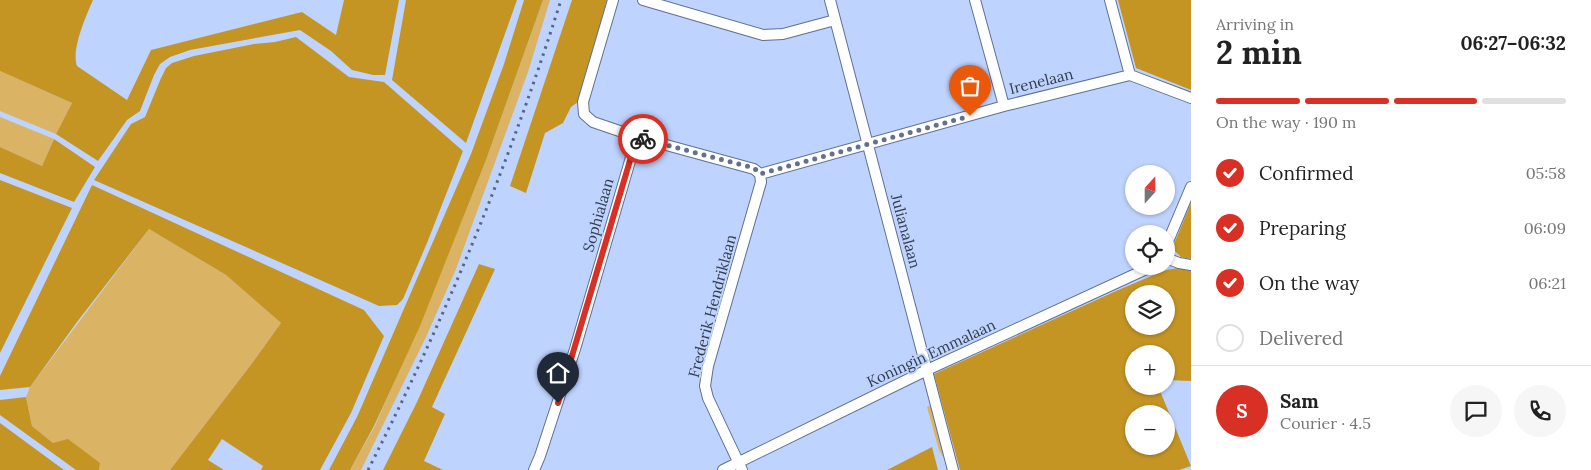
<!DOCTYPE html>
<meta charset="utf-8">
<style>
:root{--surface:#fff;--page:#f6f6f6;--text:#222;--muted:#767676;--line:#e0e0e0;--accent:#d93025}
body{margin:0;font-family:Lora,serif;background:var(--page);color:var(--text);height:100vh;display:flex;flex-direction:column;font-size:19px;white-space:nowrap}
*{box-sizing:border-box;margin:0}
p{font-size:16px;color:var(--muted)}
.icon{flex:none;width:28px;height:28px;fill:none;stroke:currentColor;stroke-width:2;stroke-linecap:round;stroke-linejoin:round}
.map{position:relative;flex:1;overflow:hidden}
.panel{display:flex;flex-direction:column;background:var(--surface);width:400px}
.panel>*{flex:none}
.needle{width:32px;rotate:21deg}
.controls{position:absolute;left:1125px;top:165px;display:grid;gap:10px}
.controls a{display:grid;place-items:center;width:50px;height:50px;border-radius:50%;background:var(--surface);box-shadow:0 1px 4px #0004;font-size:25px}
.pin{position:absolute;display:grid;place-items:center;width:42px;height:42px;color:#fff;margin:-51px -21px;border-radius:50% 50% 50% 0;rotate:-45deg;box-shadow:0 0 5px #0007}
.pin .icon{rotate:45deg}
.courier{position:absolute;display:grid;place-items:center;width:50px;height:50px;margin:-25px;border:4px solid #d93025;border-radius:50%;background:#fff;color:#222;box-shadow:0 1px 6px #0007}
.head em{font-style:normal;font-weight:800}
.head div{display:flex;flex-direction:column-reverse}
.head{display:flex;align-items:center;justify-content:space-between;height:85px;padding:0 25px}
h1{font-size:32px;font-weight:800;line-height:38px}
.bar{display:grid;grid-template-columns:repeat(4,1fr);gap:8px 5px;align-content:center;height:60px;padding:0 25px}
.bar i{height:6px;border-radius:4px;background:var(--line)}
.bar .active{background:var(--accent)}
.bar p{grid-column:span 4}
.line{display:flex;align-items:center;gap:12px;padding:0 25px;border-top:1px solid var(--line)}
.line div{flex:1}
.round{display:grid;place-items:center;flex:none;width:52px;height:52px;border-radius:26px;background:var(--page)}
ol{padding:0 25px;list-style:none}
li{display:flex;align-items:center;gap:15px;height:55px}
li p{margin-inline-start:auto}
li .icon{padding:5px;border-radius:50%;background:var(--accent);color:#fff;stroke-width:4}
li:last-child{color:var(--muted)}
li i{width:28px;height:28px;border:2px solid var(--line);border-radius:50%}
main{display:flex;flex:1;min-height:0}
.map>svg:first-child{display:block}
.green{fill:#dab364}
.forest{fill:#c59524;fill-rule:evenodd}
.lines{fill:none;stroke-linecap:round;stroke-linejoin:round}
.minor-casing{stroke:#5d7096;stroke-width:12}
.minor{stroke:#fff;stroke-width:10}
.rail{stroke:#59657d;stroke-width:3;stroke-dasharray:2.5 5;stroke-linecap:butt}
.done{stroke:#64718b;stroke-width:5;stroke-dasharray:0 9}
.route{stroke:#d93025;stroke-width:6}
.labels{text-anchor:middle;dominant-baseline:central;stroke-width:4;stroke-linejoin:round;paint-order:stroke}
.street-label{font-size:15px;fill:#333c4d;stroke:#bed3fe}
</style>
<main>
<div class="map">
<svg width="1191" height="470" viewBox="0 0 1191 470">
<rect width="100%" height="100%" fill="#bed3fe"/>
<path class="green" d="M543,0H550L528,72L456,269L426,337L361,470H350L375,426L444,265L486,160Z
M0,71L72,103L56,134L0,111Z
M0,117L54,139L42,166L0,147Z
M149,229L226,275L281,323L250,366L170,470H99L100,463L53,443L32,426L26,397L30,387Z
M931,405L949,470H947L945,460L939,450L927,407Z"/>
<path class="forest" d="M0,0H93C86,16 71,50 77,66L127,100L151,50L302,12L336,35L344,0H399L385,75H373L352,70L331,51L300,30L190,50L170,57L160,64L154,75L140,111L127,120L98,161L56,134L72,103L0,71Z
M406,0H517L466,143L392,80Z
M524,0H543L486,160L420,326L374,426L350,470H329L357,417L471,154L504,64Z
M572,0H607L578,102L571,107L563,123L545,133L526,193L510,186Z
M1118,0H1191V90L1136,68Z
M296,37L349,77L384,82L463,151L427,243L403,299L397,305L379,306L94,180L131,124L145,117L161,78L166,68L172,63L194,56L254,44L275,42Z
M54,139L95,167L74,202L0,173V147L42,166Z
M0,180L72,208L0,353Z
M92,185L364,310L384,336L351,413L320,470H261L263,466L222,439L208,460L224,470H170L250,366L281,323L226,275L149,229L77,322L30,387L0,390V376Z
M1191,203V259L1181,257L1175,251L1174,244Z
M479,264L495,269L432,407L445,414L424,461L443,470H383L417,402Z
M1177,268L1191,270V381L1166,380V354H1134V386H1158L1191,466L1179,470H960L934,374L1116,291L1163,271ZM1134,294H1166V326H1134ZM1134,414H1166V446H1134Z
M26,397L32,426L53,443L68,439L100,463L99,470H76L0,415V400Z
M0,423L64,470H0Z
M932,447L938,470H887Z"/>
<g class="lines">
<g class="minor-casing">
<path id="minor" d="M613,0L583,102L584,114L593,122L637,137L754,169L760,174L1004,106L1130,75L1191,98
M643,0L763,35L783,34L835,20
M830,0L953,470
M975,0L1004,106
M1110,0L1130,75
M1166,246L1191,187
M1166,258L1179,263L1191,265
M534,470L540,456L575,349L637,137
M723,470L927,370L1153,266
M742,470L708,398L705,386L708,366L761,182L760,174"/>
</g>
<use href="#minor" class="minor"/>
<path class="rail" d="M368,470C445,319 510,162 561,0"/>
</g>
<g class="lines">
<path class="done" d="M643,139L754,168L760,174L970,116"/>
<path class="route" d="M558,403L637,137L643,139"/>
</g>
<g class="labels">
<g class="street-label">
<text transform="translate(1041 81) rotate(-14)">Irenelaan</text>
<text transform="translate(598 215) rotate(-74)">Sophialaan</text>
<text transform="translate(906 231) rotate(75)">Julianalaan</text>
<text transform="translate(712 306) rotate(-75)">Frederik Hendriklaan</text>
<text transform="translate(931 353) rotate(-25)">Koningin Emmalaan</text>
</g>
</g>
</svg>
<div class="controls">
<a><svg class="needle" viewBox="-14 -14 28 28"><path d="M0-13l5 13h-10z" fill="#e53935"/><path d="M0 13l5-13h-10z" fill="#767676"/></svg></a>
<a><svg class="icon" aria-label="locate" viewBox="0 0 24 24"><circle cx="12" cy="12" r="6"/><path d="M12 2v4M12 18v4M2 12h4M18 12h4"/></svg></a>
<a><svg class="icon" aria-label="layers" viewBox="0 0 24 24"><path d="M12 4l9 5-9 5-9-5zM3 14l9 5 9-5"/></svg></a>
<a>+</a>
<a>−</a>
</div>
<div class="pin" style="left:970px;top:116px;background:#ea580c"><svg class="icon" aria-label="bag" viewBox="0 0 24 24"><path d="M5 8h14l-1 12H6zM9 8a3 3 0 0 1 6 0"/></svg></div>
<div class="pin" style="left:558px;top:403px;background:#1f2937"><svg class="icon" aria-label="home" viewBox="0 0 24 24"><path d="M3 11l9-7 9 7M6 9v11h12V9"/></svg></div>
<div class="courier" style="left:643px;top:139px"><svg class="icon" aria-label="bike" viewBox="0 0 24 24"><circle cx="6" cy="16" r="4"/><circle cx="18" cy="16" r="4"/><path d="M6 16l4-8h5l3 8M10 8l3 8H6M13 5h3"/></svg></div>
</div>
<section class="panel">
<div class="head"><div><h1>2 min</h1><p>Arriving in</p></div><em>06:27–06:32</em></div>
<div class="bar"><i class="active"></i><i class="active"></i><i class="active"></i><i></i><p>On the way · 190 m</p></div>
<ol>
<li><svg class="icon" aria-label="check" viewBox="0 0 24 24"><path d="M5 12l5 5 9-10"/></svg>Confirmed<p>05:58</p></li>
<li><svg class="icon" aria-label="check" viewBox="0 0 24 24"><path d="M5 12l5 5 9-10"/></svg>Preparing<p>06:09</p></li>
<li><svg class="icon" aria-label="check" viewBox="0 0 24 24"><path d="M5 12l5 5 9-10"/></svg>On the way<p>06:21</p></li>
<li><i></i>Delivered</li>
</ol>
<div class="line" style="height:90px"><b class="round" style="background:var(--accent);color:#fff">S</b><div><b>Sam</b><p>Courier · 4.5</p></div><a class="round"><svg class="icon" aria-label="chat" viewBox="0 0 24 24"><path d="M4 5h16v11H9l-5 4z"/></svg></a><a class="round"><svg class="icon" aria-label="phone" viewBox="0 0 24 24"><path d="M5 4h4l2 5-3 2q2 4 5 5l2-3 5 2v4C11 20 4 13 5 4z"/></svg></a></div>
</section>
</main>
